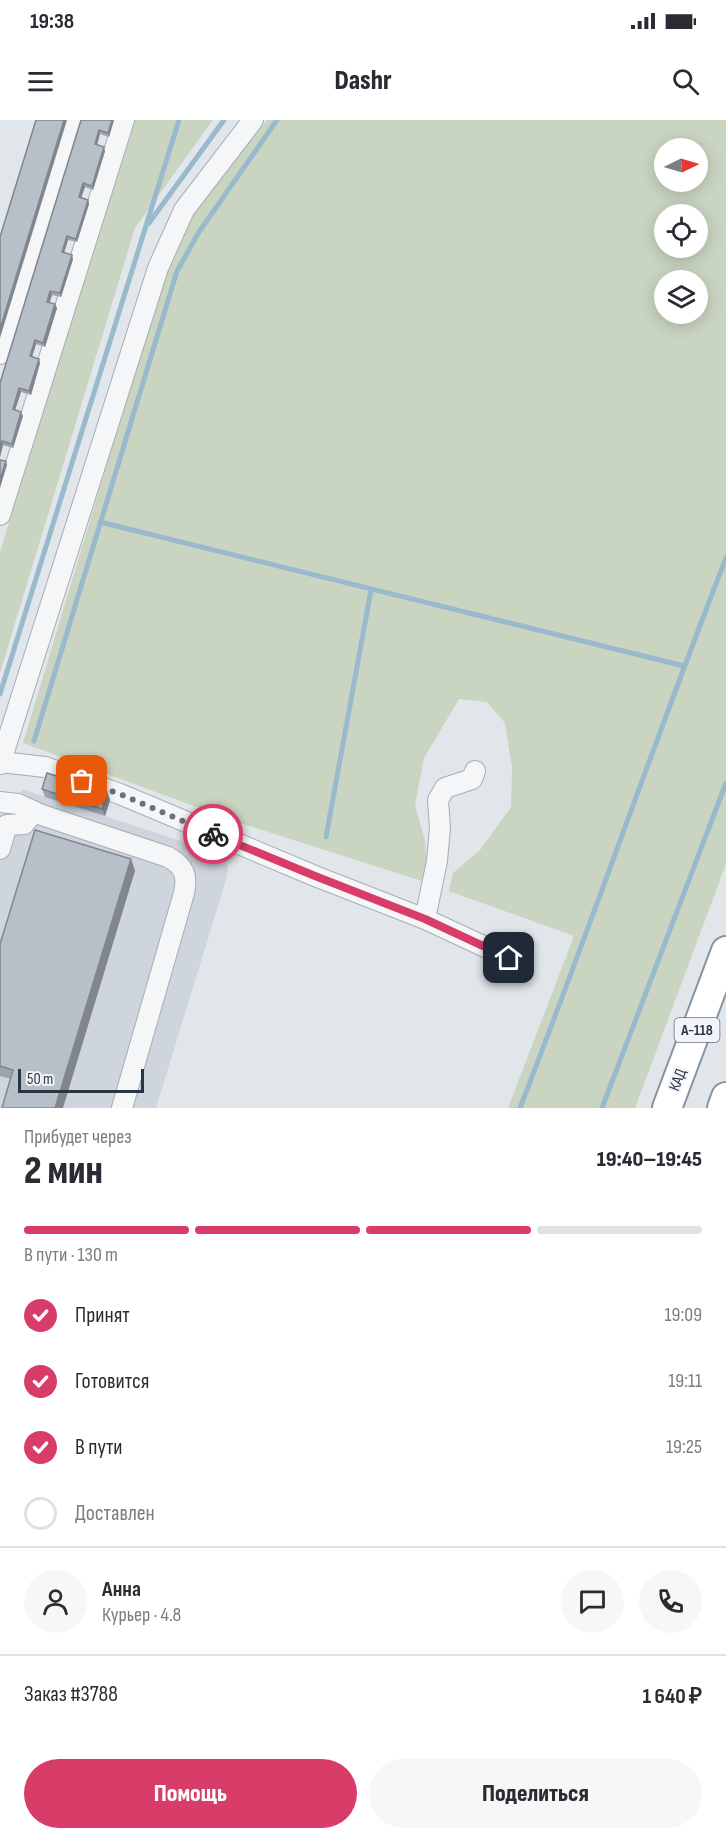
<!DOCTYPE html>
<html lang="ru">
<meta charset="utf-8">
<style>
:root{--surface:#fff;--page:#f7f7f7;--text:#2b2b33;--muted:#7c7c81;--line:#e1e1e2;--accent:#d83d69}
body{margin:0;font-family:"Sofia Sans Condensed",sans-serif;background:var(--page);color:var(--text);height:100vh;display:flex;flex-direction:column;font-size:22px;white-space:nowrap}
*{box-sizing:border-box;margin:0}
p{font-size:20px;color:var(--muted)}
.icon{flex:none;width:33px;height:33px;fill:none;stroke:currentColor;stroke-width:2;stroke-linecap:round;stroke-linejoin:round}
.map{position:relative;height:988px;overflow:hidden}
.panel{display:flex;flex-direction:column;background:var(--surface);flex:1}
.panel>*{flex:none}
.needle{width:39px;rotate:85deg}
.controls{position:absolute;left:654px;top:18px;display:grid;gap:12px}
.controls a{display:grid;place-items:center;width:54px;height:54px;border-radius:50%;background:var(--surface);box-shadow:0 3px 15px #0003;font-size:30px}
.scale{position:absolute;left:18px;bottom:15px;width:126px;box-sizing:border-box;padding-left:6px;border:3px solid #283543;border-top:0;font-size:16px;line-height:21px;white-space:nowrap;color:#283543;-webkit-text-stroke:4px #f1f4f8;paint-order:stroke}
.pin{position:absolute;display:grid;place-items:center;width:51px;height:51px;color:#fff;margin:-26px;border-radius:12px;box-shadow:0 3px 9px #0006}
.courier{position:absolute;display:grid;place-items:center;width:60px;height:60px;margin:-30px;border:4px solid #d83d69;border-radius:50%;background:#fff;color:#222;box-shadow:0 2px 8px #0007}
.headline em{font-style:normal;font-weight:800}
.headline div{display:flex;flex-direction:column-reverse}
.headline{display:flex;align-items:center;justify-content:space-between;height:102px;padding:0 24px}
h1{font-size:39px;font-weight:800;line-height:45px}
.bar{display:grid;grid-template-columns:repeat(4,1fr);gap:9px 6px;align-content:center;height:72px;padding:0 24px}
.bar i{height:8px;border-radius:4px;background:var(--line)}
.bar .current{background:var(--accent)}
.bar p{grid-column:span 4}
.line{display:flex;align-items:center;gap:15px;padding:0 24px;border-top:2px solid var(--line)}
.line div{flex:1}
.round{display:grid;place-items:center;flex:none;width:63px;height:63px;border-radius:32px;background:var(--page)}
ol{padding:0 24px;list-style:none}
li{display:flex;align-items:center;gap:18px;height:66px}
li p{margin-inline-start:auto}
li .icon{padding:6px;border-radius:50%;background:var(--accent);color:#fff;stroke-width:4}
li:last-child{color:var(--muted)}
li i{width:33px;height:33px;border:3px solid var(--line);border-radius:50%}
.cta{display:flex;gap:12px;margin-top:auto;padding:12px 24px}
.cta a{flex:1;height:69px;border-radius:36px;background:var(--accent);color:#fff;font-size:24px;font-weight:800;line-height:69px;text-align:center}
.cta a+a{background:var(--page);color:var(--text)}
.status{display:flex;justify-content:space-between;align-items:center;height:42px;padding:0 30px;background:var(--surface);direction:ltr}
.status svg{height:16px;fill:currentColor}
header{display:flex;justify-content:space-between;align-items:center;height:78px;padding:0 24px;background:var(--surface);font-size:27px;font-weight:800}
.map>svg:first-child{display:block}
.built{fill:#cfd5dd}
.green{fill:#c9d5c1;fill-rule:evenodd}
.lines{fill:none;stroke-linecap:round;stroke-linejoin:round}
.stream{stroke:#99b9cd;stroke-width:5}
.minor-casing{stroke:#a6adb5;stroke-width:22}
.highway-casing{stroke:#8795a2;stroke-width:32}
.minor{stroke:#f4f6f8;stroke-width:20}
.highway{stroke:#fff;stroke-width:28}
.wall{fill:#9da5ac}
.shaded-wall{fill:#80868c}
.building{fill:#b7c0c8;stroke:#80868c;stroke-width:1.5}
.done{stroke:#69737d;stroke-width:6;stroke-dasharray:0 10.8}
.route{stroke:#d83d69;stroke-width:8}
.labels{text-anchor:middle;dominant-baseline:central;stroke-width:4.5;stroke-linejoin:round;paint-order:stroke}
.shield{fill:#f1f4f8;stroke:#646e79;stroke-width:1.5}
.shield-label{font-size:15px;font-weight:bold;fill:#283543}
.street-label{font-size:16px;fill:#283543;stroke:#f1f4f8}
</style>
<div class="status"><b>19:38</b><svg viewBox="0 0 49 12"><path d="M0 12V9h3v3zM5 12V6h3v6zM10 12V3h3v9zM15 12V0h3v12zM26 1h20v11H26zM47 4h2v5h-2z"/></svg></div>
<header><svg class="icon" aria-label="menu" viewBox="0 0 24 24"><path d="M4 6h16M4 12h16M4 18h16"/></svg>Dashr<svg class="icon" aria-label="search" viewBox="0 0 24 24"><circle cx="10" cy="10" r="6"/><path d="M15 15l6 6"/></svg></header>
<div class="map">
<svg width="726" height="988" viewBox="0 0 726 988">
<rect width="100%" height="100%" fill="#e1e6ea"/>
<path class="built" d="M22,669L215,732L225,738L228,750L226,760L156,988H0V694L15,693Z"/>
<path class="green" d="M133,0H213L135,108L0,553V432Z
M267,0H726V744L635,988H508L574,816L449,771L453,753L480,730L511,687L512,648L505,603L487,582L459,579L424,638L415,685L425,721L427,748L422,761L237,702L23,623L152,195L172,136L200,84ZM664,28H698V62H664ZM664,94H698V128H664ZM664,160H698V194H664Z"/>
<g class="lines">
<path class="stream" d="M149,103L224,0
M100,402L684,546
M0,574L179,0
M34,621L177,151L199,112L277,0
M326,717L371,470
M520,988C591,805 655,620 726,438
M602,988L726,663"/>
<g class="minor-casing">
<path id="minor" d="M0,234L73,0
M0,395L124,0
M1,642L45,647L120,674L315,756L425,799L509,838
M0,644L158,148L184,90L253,0
M0,682L18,684L42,695L168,737C184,746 188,755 184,773L122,988
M0,729L7,705L24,704L34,692
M425,799L437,741L440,707L438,680L445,668L472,659L475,651"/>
</g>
<g class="highway-casing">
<path id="highway" d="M667,988L726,831
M722,988L726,977"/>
</g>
<use href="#minor" class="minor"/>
<use href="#highway" class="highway"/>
</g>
<path class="wall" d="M81,0H114L109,17L100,14L97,25L105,31L93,70L85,67L81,78L88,80L89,84L77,122L68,120L64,133L73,139L61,177L52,175L49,182L57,188L45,227L36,224L32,237L40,243L31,275L21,272L15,290L23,296L13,328L3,325L0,337V263Z
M42,669L107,672L110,680L105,696L45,677Z
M208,701H227L229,705L223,714L210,705Z
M131,739L135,751L11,959L0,956V824Z"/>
<path class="shaded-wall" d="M64,0H67L0,218V209Z
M112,0H114L109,17L108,13Z
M99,10L100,14L96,28L95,24Z
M104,27L105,31L93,70L92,66Z
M83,63L85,67L80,81L79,77Z
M88,80L89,84L77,122L76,119Z
M67,116L68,120L63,136L62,132Z
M72,135L73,139L61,177L60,173Z
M50,171L52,175L49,185L47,182Z
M55,184L57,188L45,227L43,223Z
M35,220L36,224L31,240L30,236Z
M39,239L40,243L31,275L29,271Z
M19,268L21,272L14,293L13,289Z
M21,292L23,296L13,328L12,324Z
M2,321L3,325L0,337V328Z
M6,341L7,345L0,368V360Z
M107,672L110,680L105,696L102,689Z
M227,701L229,705L223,714L222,710Z
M131,739L135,751L63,988H55Z"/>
<path class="building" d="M36,0H64L0,209V117Z
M81,0H112L108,13L99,10L95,24L104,27L92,66L83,63L79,77L88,80L76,119L67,116L62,132L72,135L60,173L50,171L47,182L55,184L43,223L35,220L30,236L39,239L29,271L19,268L13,289L21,292L12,324L2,321L0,328V263Z
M0,340L6,341L0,360Z
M47,653L107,672L102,689L42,669Z
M214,693L227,701L222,710L208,701Z
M35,710L131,739L55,988H2L13,950L0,946V824Z"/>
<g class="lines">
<path class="done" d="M82,661L120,674L213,714"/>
<path class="route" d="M213,714L315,756L425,799L509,838"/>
</g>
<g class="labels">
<rect class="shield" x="674.5" y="898" width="45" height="24" rx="4.5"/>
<g class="shield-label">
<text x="697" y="910">А-118</text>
</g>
<g class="street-label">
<text transform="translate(678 960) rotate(-69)">КАД</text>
</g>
</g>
</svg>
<div class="controls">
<a><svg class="needle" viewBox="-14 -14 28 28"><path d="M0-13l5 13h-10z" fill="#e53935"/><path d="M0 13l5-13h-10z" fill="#7c7c81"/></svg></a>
<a><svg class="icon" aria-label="locate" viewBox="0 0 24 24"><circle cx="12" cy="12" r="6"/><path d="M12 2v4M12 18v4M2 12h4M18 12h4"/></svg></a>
<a><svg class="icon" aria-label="layers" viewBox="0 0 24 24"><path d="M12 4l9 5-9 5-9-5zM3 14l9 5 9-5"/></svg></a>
</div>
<div class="scale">50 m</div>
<div class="pin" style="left:82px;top:661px;background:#ea580c"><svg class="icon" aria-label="bag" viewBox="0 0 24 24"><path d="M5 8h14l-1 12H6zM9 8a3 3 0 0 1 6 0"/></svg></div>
<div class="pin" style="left:509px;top:838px;background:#1f2937"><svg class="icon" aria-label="home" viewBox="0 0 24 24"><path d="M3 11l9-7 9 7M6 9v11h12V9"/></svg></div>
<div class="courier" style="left:213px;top:714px"><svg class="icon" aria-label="bike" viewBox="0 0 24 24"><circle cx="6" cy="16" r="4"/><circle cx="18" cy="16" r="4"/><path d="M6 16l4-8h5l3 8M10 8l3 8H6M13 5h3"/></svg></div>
</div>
<section class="panel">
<div class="headline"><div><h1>2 мин</h1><p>Прибудет через</p></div><em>19:40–19:45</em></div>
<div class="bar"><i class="current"></i><i class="current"></i><i class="current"></i><i></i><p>В пути · 130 m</p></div>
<ol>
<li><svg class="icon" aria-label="check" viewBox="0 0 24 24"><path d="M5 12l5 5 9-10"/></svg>Принят<p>19:09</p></li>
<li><svg class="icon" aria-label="check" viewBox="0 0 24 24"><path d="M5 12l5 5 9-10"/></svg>Готовится<p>19:11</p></li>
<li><svg class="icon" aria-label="check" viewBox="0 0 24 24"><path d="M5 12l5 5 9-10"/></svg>В пути<p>19:25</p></li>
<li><i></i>Доставлен</li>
</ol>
<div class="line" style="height:108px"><a class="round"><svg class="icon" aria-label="person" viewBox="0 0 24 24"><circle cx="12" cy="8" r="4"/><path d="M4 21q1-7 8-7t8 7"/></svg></a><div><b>Анна</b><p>Курьер · 4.8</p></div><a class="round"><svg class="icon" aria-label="chat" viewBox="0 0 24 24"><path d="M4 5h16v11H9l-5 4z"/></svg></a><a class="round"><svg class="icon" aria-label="phone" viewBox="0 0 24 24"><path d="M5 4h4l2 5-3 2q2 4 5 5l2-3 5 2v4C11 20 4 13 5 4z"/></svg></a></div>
<div class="line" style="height:78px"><div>Заказ #3788</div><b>1 640 ₽</b></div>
<div class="cta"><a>Помощь</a><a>Поделиться</a></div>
</section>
